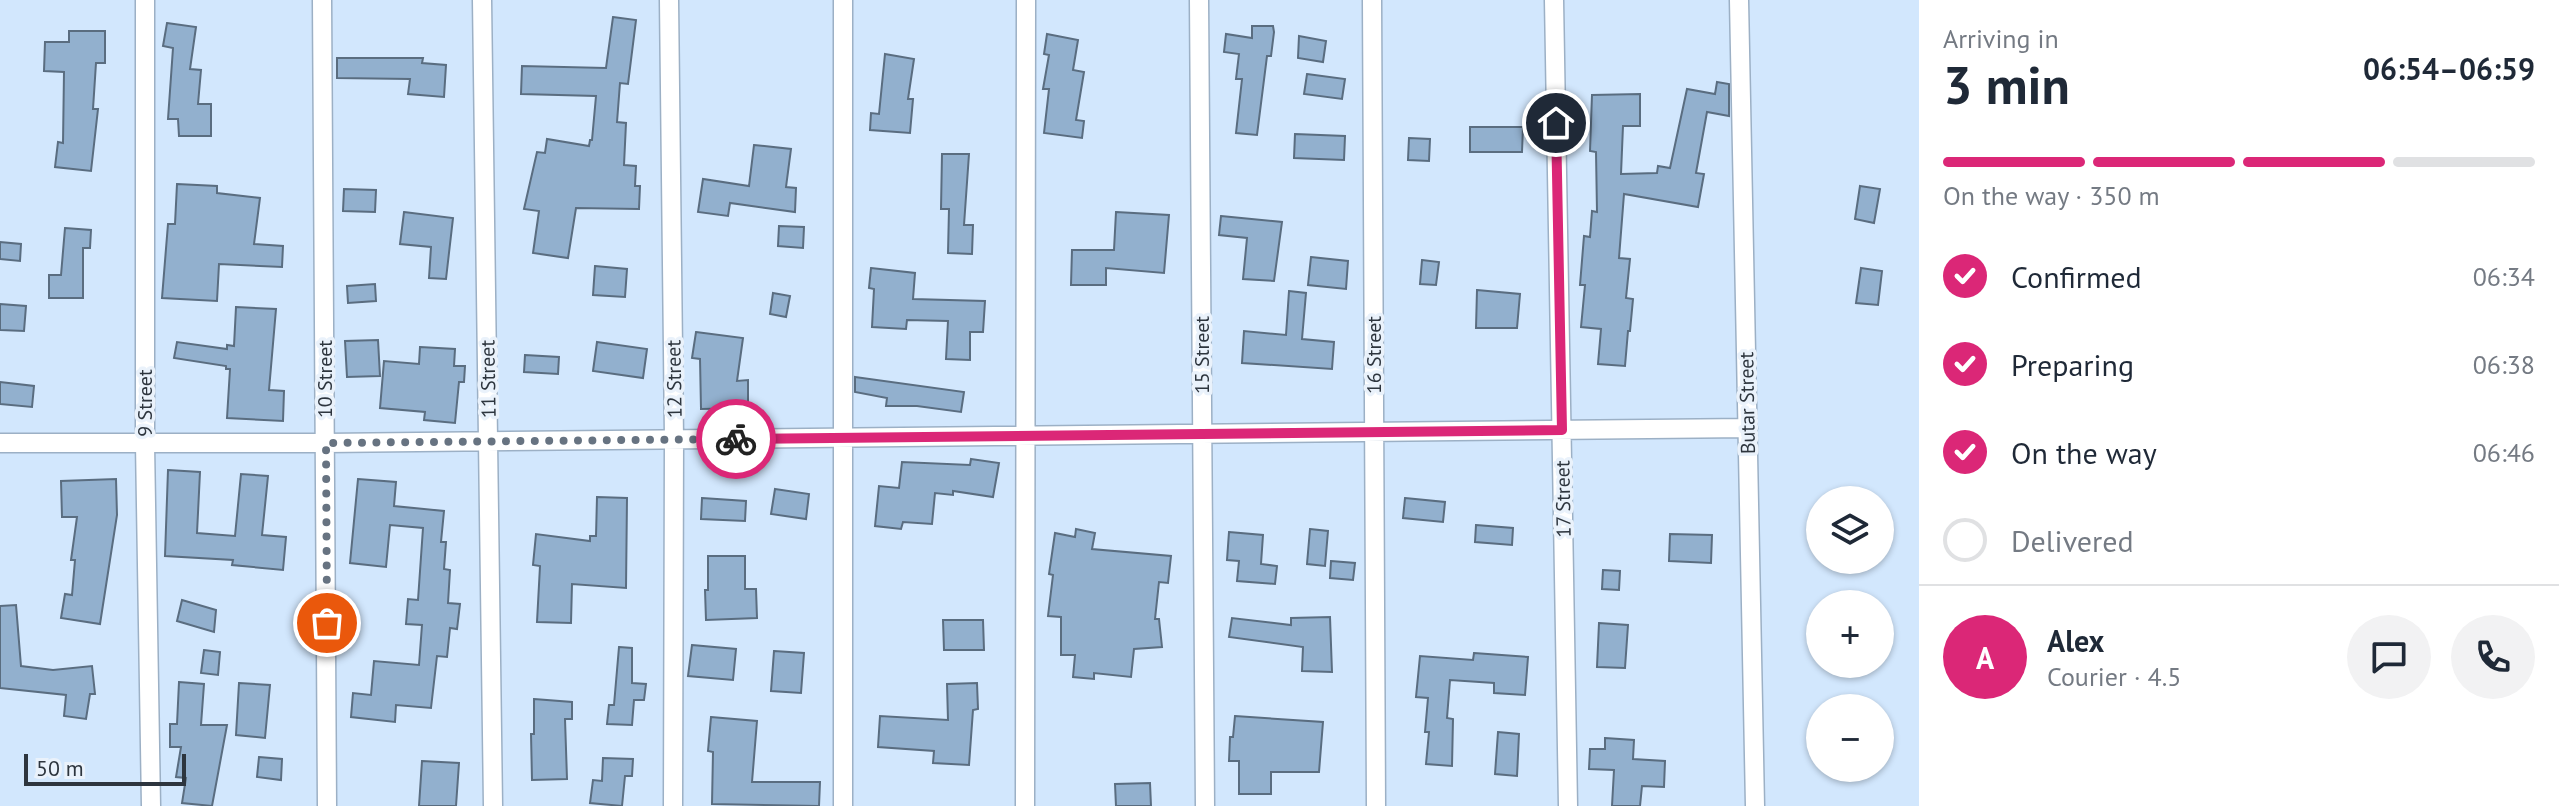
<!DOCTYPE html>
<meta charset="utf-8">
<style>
:root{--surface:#fff;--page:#f2f2f3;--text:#1f2937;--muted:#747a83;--line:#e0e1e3;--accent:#db2777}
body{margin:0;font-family:"PT Sans",sans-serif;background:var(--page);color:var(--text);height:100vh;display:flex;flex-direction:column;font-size:30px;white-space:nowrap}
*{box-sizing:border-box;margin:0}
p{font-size:26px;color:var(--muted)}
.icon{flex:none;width:44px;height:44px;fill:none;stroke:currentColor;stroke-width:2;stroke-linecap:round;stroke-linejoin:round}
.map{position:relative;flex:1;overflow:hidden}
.sheet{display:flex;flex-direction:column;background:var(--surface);width:640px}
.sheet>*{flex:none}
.controls{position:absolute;left:1806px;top:486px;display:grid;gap:16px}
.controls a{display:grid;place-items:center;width:88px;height:88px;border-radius:50%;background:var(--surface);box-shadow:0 2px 6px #0004;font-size:40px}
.scale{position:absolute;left:24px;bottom:20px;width:162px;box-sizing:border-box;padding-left:8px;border:4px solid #2d353e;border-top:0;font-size:22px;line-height:28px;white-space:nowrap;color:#2d353e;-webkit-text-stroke:6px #eaf2fb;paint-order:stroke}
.pin{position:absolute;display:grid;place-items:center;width:68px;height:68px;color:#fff;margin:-34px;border:4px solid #fff;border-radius:50%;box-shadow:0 2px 8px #0007}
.courier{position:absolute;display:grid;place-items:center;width:80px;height:80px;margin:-40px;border:6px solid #db2777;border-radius:50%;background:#fff;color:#222;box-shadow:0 2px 10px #0007}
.headline em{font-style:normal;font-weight:700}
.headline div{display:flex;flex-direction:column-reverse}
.headline{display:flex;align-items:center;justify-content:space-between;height:136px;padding:0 24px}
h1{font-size:52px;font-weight:700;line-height:60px}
.bar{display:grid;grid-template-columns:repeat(4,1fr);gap:12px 8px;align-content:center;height:96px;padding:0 24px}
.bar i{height:10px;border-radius:6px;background:var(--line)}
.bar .active{background:var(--accent)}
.bar p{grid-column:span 4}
.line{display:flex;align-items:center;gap:20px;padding:0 24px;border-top:2px solid var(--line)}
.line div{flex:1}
.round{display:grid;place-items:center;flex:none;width:84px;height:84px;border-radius:42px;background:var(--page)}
ol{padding:0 24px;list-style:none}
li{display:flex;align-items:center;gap:24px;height:88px}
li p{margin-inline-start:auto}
li .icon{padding:8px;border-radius:50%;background:var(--accent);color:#fff;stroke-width:4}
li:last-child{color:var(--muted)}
li i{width:44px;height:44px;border:4px solid var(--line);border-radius:50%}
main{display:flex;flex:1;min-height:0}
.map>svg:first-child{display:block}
.building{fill:#92b0ce;stroke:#5a6d80;stroke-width:2}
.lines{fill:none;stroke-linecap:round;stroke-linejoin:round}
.street-casing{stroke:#9cb0c5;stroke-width:21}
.street{stroke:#fff;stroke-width:18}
.done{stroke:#677381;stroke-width:8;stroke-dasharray:0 14.4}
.route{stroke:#db2777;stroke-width:10}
.labels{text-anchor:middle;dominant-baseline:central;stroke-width:7;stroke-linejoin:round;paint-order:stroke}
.street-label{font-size:20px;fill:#2d353e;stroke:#eaf2fb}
</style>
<main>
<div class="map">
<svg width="1919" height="806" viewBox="0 0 1919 806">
<rect width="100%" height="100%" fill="#d2e7fd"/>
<path class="building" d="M613,17L636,20L628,84L620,83L617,122L626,123L624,165L636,166L635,186H640L639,209L576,208L568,258L533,253L539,211L524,209L537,152L545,153L547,139L589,146L590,140H592L596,96L521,94L522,66L606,68Z
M167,23L196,27L190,69L201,70L198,104H211V136H179L178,119H168L173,48L163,46Z
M1252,26H1273L1274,32L1271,56H1267L1257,135L1236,133L1242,79H1236L1239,54L1224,52L1226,34L1252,38Z
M69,31H105V63H96L93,109H98L91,171L55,167L58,142L63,143L64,72L44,71L45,42H69Z
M1047,34L1078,40L1073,70L1084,72L1076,120L1084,121L1082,138L1044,133L1049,89H1043L1049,55L1044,54Z
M1299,36L1326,41L1323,62L1298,58Z
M885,54L914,59L908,99H913L910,133L870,130L871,113L879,114Z
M337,58H423L422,63L446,65L444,97L408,94L410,79L337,78Z
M1307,74L1345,79L1342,99L1304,94Z
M1717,82L1729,84V116L1707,112L1696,173L1704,174L1698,207L1624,194L1619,258L1630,259L1626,298L1633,299L1630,331H1628L1625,366L1598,364L1601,329L1581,327L1585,285H1580L1584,236L1590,237L1592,211L1597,212L1596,152L1590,151L1592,95L1640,94V126H1623L1621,174L1657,173L1658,166L1670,168L1687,89L1715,94Z
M1470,127H1523L1522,152H1470Z
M1295,134L1345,136L1344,160L1294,158Z
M1409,138L1430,139L1429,161L1408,160Z
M754,145L791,149L786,187L796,188L795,212L730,203L728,216L698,212L703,179L749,186Z
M942,154H969L964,225H973L972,254L948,253L949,209H941Z
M177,184L217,186V193L260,198L254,244L283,246L282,267L219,264L217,301L162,298L168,224H175Z
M1860,186L1880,189L1874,223L1855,219Z
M344,189L376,190L375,212L343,211Z
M404,212L453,218L446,279L429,278L431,247L400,244Z
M1116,212L1169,215L1164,273L1106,268V285H1071L1072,250H1114Z
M1221,216L1282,222L1274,281L1243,279L1247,238L1219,235Z
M779,226L804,227L803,248L778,246Z
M65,228L91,230L90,248H83V298H49V275H61Z
M0,242L21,244L20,261L0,259Z
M1311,257L1348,261L1346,289L1308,285Z
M1422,260L1439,262L1436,285L1420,284Z
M595,266L627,269L625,297L593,295Z
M871,268L915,273L913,299L985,301L983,332H970V360L946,359L948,321L907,320L906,329L872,327L874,289L869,288Z
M1861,268L1882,271L1878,305L1856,303Z
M375,284L376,301L348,303L347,286Z
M1477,290L1520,294L1517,328H1476Z
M1289,291L1306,293L1302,339L1334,342L1332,369L1242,363L1244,331L1286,335Z
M773,293L790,296L786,317L770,314Z
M0,304L26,306L24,331L0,330Z
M236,307L276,309L269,390L284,391L283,421L227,418L230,369H226V366L174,358L177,342L227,349V345L234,346Z
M696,332L743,338L737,381L748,380V408L701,409L700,359L692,358Z
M378,340L380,376L347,377L345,341Z
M597,342L647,349L643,378L593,371Z
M420,347L455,349L454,366H465L464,382H459L455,423L424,420L425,412L380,408L384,361L419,364Z
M525,355L559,357L558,374L524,372Z
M855,377L964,392L961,412L917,406H886L887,398L855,392Z
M0,382L34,386L32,407L0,404Z
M971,459L999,463L993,497L953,491V495L935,493L932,524L903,522L901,529L875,526L879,486L899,488L902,462L970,465Z
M168,470L200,472L197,533L235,536L241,474L268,476L262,535L286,537L283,570L232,565L233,560L165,556Z
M116,479L117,515L100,624L61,618L65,594L72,595L75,560H71L77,517H62L61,481Z
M358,479L396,482L394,506L444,511L441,542H446L444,569L450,570L448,603L460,604L457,629L450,628L447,657L437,656L431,708L396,705L395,722L351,717L353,693L371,695L374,661L419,665L422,625L406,624L408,599L418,600L423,528L390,525L386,567L350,563Z
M775,489L809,494L806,519L771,514Z
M597,497L627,498L626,588L572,584L571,623L537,622L540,566L533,565L536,534L590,541V536H596Z
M702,498L746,501L745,521L701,519Z
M1405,498L1445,502L1443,522L1403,518Z
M1476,525L1513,528L1512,545L1475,542Z
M1076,529L1095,533L1092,549L1171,556L1168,583L1159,582L1155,619H1159L1162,647L1134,649L1131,677L1094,673V679L1073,677L1075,655H1061V617L1048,616L1053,575L1049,574L1055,533L1075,537Z
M1310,529L1328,531L1325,566L1307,564Z
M1229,532L1263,535L1261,564L1277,566L1275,584L1237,581L1239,561L1227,560Z
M1670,534L1712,535L1711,563L1669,561Z
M708,556H745V589H756L757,618L706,620L705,590H708Z
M1331,561L1355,563L1353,580L1330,578Z
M1603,570L1620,571L1619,590L1602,589Z
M182,600L216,610L214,632L177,621Z
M16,605L21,666L53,670L92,666L95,694H90L86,719L64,716L66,695L0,688V606Z
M1330,617L1332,672L1302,671L1303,647L1229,637L1232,618L1291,625V618Z
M943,620H983L984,650H944Z
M1599,623L1628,625L1625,668L1597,667Z
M692,645L736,649L733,680L688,676Z
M619,647L632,648V683L646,684L644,700H634L632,725L607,724L609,705H614Z
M204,650L220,652L218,675L201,673Z
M774,651L804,653L801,693L771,691Z
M1474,653L1528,657L1525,695L1494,693V683L1450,680L1447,718L1453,719L1452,766L1426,764L1429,732H1425L1428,698L1416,697L1420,656L1473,660Z
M179,682L204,684L201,725H227L212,806L182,803L186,778L176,777L181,747H170V724H177Z
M239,683L270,685L265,738L236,735Z
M977,683L978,709L973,710L969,765L933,763L934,751L878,747L880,716L948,720L947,684Z
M534,699L572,702V719H565L567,779L532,780L531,734H534Z
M1235,716L1323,722L1319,772H1271V794H1239V761H1229L1230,737H1233Z
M711,717L757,721L752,782H820L819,806L712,804L713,752L708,751Z
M1498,732L1519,734L1517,776L1495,774Z
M1605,738L1634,740L1633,759L1665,761L1664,787L1642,786L1640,806H1612L1614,770L1589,769L1590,749H1605Z
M259,757L282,759L281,780L257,777Z
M603,758L633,759L632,776H625L622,806L590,803L593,780L602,781Z
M422,761L459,763L456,806H419Z
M1150,783L1151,806H1116L1115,784Z"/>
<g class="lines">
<g class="street-casing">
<path id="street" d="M145,0V444L151,806
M322,0L327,806
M482,0L493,806
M669,0L674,439L673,806
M843,0V806
M1199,0L1205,806
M1372,0L1376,806
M1554,0L1568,806
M1739,0L1755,806
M0,443H326L1748,428
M1025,806L1026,0"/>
</g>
<use href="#street" class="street"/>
</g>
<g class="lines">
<path class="done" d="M327,623L326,443L736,439"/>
<path class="route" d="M736,439L1562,430L1556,123"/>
</g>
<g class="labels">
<g class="street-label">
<text transform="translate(1202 355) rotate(-90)">15 Street</text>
<text transform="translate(1374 355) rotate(-90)">16 Street</text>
<text transform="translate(325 379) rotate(-90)">10 Street</text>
<text transform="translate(488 379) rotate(-91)">11 Street</text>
<text transform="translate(674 379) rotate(-91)">12 Street</text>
<text transform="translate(145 403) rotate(-90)">9 Street</text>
<text transform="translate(1747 403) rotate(-91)">Butar Street</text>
<text transform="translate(1563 499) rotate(-91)">17 Street</text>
</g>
</g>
</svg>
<div class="controls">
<a><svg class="icon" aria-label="layers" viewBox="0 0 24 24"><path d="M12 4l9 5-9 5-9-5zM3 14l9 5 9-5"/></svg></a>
<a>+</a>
<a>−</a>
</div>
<div class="scale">50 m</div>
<div class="pin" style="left:327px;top:623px;background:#ea580c"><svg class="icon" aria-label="bag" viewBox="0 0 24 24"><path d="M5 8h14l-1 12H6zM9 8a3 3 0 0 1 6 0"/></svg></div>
<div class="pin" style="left:1556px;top:123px;background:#1f2937"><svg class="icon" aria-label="home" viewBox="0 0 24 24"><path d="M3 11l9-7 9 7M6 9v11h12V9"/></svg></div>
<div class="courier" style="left:736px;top:439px"><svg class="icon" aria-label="bike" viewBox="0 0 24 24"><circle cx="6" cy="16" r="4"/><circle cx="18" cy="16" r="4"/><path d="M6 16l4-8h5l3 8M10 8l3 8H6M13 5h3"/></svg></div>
</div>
<section class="sheet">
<div class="headline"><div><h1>3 min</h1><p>Arriving in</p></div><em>06:54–06:59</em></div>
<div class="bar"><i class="active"></i><i class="active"></i><i class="active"></i><i></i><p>On the way · 350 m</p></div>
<ol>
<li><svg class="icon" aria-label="check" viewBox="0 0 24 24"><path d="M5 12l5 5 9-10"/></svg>Confirmed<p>06:34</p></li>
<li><svg class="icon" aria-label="check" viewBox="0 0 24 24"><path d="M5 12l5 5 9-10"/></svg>Preparing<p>06:38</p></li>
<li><svg class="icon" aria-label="check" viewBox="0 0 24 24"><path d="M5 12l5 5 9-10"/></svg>On the way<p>06:46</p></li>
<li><i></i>Delivered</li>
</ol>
<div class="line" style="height:144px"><b class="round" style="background:var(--accent);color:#fff">A</b><div><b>Alex</b><p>Courier · 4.5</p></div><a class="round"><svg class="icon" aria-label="chat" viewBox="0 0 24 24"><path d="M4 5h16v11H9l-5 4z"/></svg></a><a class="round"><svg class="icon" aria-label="phone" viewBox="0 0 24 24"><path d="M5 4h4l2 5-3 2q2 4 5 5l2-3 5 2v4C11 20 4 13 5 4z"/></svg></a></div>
</section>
</main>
